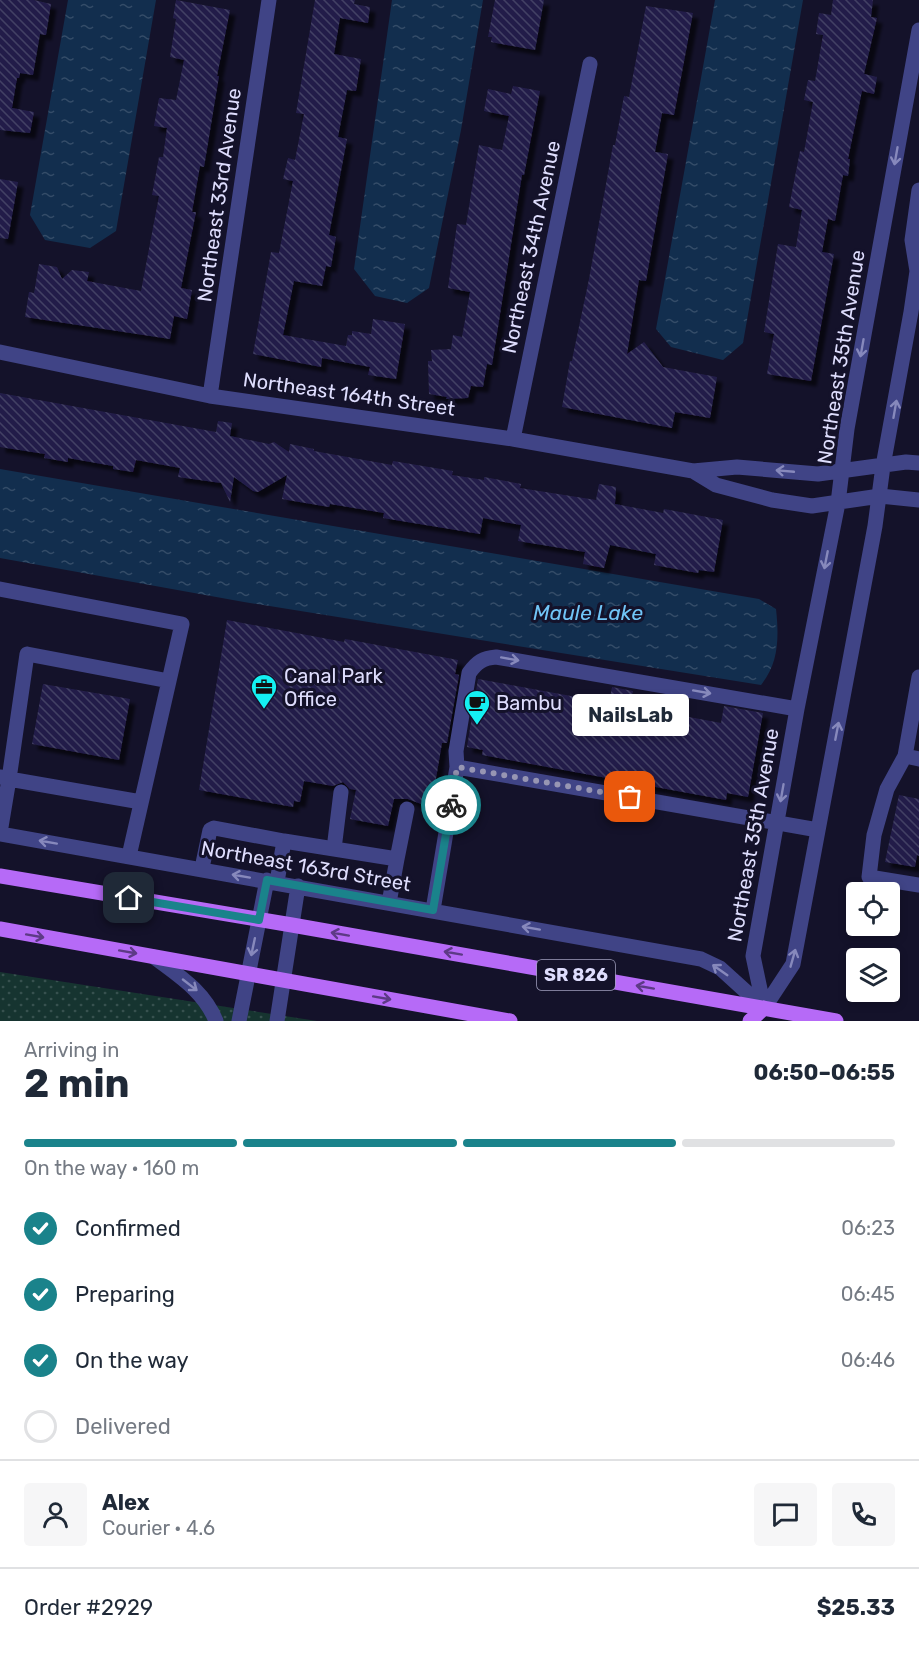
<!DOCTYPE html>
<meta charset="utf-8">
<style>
:root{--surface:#fff;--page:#f6f6f7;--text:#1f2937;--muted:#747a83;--line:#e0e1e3;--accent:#1a838b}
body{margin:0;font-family:Rubik,sans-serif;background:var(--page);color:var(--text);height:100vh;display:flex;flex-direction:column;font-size:22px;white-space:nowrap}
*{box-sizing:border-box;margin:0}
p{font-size:20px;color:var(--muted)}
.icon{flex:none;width:33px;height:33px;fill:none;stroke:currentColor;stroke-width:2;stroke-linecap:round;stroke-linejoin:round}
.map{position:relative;height:1021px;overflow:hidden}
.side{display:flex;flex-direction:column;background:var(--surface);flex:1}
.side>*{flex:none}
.buttons{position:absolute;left:846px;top:882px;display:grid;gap:12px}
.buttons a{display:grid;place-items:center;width:54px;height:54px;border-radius:6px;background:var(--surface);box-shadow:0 3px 9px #0003;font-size:30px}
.pin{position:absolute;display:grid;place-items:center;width:51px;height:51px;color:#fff;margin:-26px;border-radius:12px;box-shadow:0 3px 9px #0006}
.courier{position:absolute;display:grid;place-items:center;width:60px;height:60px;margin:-30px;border:4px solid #1a838b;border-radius:50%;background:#fff;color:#222;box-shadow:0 2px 8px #0007}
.bubble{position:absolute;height:42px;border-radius:6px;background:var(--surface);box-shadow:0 3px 9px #0003;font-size:20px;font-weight:700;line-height:42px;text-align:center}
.summary em{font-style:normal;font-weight:700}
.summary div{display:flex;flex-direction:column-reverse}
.summary{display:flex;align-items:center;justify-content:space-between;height:102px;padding:0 24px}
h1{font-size:39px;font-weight:700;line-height:45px}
.bar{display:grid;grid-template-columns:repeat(4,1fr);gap:9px 6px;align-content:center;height:72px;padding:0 24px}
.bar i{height:8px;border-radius:4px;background:var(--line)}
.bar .on{background:var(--accent)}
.bar p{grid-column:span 4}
.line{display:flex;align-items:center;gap:15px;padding:0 24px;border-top:2px solid var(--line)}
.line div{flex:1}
.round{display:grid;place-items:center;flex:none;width:63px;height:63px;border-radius:6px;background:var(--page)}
ol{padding:0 24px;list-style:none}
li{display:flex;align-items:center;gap:18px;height:66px}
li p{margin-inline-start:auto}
li .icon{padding:6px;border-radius:50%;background:var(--accent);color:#fff;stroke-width:4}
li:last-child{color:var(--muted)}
li i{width:33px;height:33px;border:3px solid var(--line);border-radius:50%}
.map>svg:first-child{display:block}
.park{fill:url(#park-dots)}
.water{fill:url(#water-ripples)}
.building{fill:url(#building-back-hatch);filter:url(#shadow)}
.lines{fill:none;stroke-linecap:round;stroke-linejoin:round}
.minor{stroke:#404486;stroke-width:15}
.major{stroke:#b66af7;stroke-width:15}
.oneway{stroke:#8789bc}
.oneway2{stroke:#5d3a86}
.done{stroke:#9796b3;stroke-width:6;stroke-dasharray:0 10.8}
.route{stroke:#1a838b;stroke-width:8}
.labels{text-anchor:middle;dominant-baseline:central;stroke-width:6;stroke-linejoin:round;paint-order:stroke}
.shield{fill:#14122a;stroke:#a1a0be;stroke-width:1.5}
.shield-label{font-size:18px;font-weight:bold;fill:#deddfd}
.street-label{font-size:20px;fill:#deddfd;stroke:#14122a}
.poi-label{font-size:20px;fill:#deddfd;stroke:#14122a;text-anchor:start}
.water-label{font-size:21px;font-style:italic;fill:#71c5f7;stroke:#14122a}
</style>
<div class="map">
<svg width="919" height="1021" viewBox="0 0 919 1021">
<defs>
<pattern id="park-dots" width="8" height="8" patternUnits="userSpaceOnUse" patternTransform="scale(1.5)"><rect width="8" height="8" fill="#163430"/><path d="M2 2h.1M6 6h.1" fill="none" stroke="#37514f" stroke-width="1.8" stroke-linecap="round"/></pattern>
<pattern id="water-ripples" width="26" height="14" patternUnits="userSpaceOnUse" patternTransform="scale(1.5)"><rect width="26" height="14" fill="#122e4e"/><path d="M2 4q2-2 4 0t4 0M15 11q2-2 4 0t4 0" fill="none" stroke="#344c68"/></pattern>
<pattern id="building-back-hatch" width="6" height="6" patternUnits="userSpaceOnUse" patternTransform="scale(1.5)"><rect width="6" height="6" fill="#241f4a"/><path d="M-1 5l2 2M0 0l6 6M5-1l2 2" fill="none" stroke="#433f65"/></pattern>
<filter id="shadow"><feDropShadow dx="5.5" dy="5.5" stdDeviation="1.5" flood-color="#0009"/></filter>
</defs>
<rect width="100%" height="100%" fill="#14122a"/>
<path class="park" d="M0,972L317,1021H0Z"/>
<path class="water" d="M68,0H156L116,231L90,248L45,240L30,215Z
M392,0H483L461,130L429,288L407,303L375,296L354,269Z
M715,0H803L743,343L723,360L671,347L656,329Z
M0,469L759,599L776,609C779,637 779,663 761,685L244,602L0,558Z"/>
<path class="building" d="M0,0H34L51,4L46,35L40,34L33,75L20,73L19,78H17L12,108L34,112L30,133L0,130Z
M176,0L230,10L217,76H219L204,167L200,166L192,212H196L181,288L192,290L187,319L174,316L170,339L25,317L29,292L34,293L39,264L57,267L62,279L72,270L89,272L87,281L141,291L159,196L152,195L159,157H163L167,128L154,126L159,98L176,100L184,60L170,57L176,19L173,18Z
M315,0H355L354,4L370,7L368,23L340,18L334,54L361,59L356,91L347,90L338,137L347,139L329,235L336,237L331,267L326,266L322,286L294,281L283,335L346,346L348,335H352V331L371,334L373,319L405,324L396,379L368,375L370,367L322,358L321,367L253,354L271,252L279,253L293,181L283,179L288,158L295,160L304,114L296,113Z
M495,0H544L535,50L491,42L492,37H488Z
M833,0H873L871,17L877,18L864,74L877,77L874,94L862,91L848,159H850L848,176L843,175L835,221L828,219L822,252L834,254L811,381L767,374L774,334L764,332L778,244L796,247L802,210L789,207L800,151L804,152L813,102L804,100L808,80L815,81L823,35L816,34L819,13L831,15Z
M646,6L693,13L674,115L662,113L655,152L668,154L646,281L639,280L627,354L644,342L663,367L717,377L710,418L675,412L672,428L562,407L570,361H572L573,355L589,279L613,145H615L624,96L629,97Z
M513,86L540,91L524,175H522L492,365L487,364L483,387L471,386L468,398L446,399L447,397L429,394L428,361H432L431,350L451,349L453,335L462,337L470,292L448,288L457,224L466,225L479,145L502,150L509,116L484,111L488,89L511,94Z
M0,179L18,182L8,239L0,238Z
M0,393L216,432L218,421L232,423L230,436L269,444L274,442L289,452L290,444L314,449V451L392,465L393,461L453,471L452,475L484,480V477L521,484L520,488L596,500L599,484L616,487L615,504L663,513L664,509L723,520L714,572L699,570L698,573L654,565L656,554L610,545L604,568L583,564L585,552L518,541L521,525L483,518L480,534L383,518L384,513L330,504L329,507L282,499L287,475L258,492L253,491L234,477L230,502L221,483L178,477L180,468L136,460L133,472L113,469V466L68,458V462L44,458L45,454L0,447Z
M227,620L344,642L345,639L458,660L455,674L459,675L447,743H442L433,796L423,794L421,804L408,799H394L388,826L350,819L356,790L350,789L343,782L333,786L304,781L300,802L294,801L293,807L199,790Z
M478,679L609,703L612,687L633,691L630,706L721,723L724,706L763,713L748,797L727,793L726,800L482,755L483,750L467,747Z
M43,684L130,699L119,760L32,744Z
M899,795L919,799V856L917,855L915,867L885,862Z"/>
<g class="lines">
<path class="minor" d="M0,352L210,396L513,439L693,471L737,467L818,474L906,462L919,463
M210,396L269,0
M513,439L590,64
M693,471L716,485L772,500L812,506L880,496L919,500
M0,589L182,624L129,856
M919,677L905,756L919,759
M905,756L887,789L874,835L869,877L919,885
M457,767L456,751L469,673C477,662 483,658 496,657L797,709
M141,802L9,779L27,654L169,681
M0,833L9,779L1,777
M0,834L701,959L720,968L764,1008
M284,841L397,859L389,903
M334,849L341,792
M397,859L407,809
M202,868L210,830L214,828L284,841L277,882
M433,910L457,767L818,830
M154,957C179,976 204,991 216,1021
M764,1008L753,956L797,709L838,503L847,429L919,30
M764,1008L793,964L875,526L883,466L911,312L917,271L912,240L919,190
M239,1021L267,880
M277,1021L298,886"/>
<path class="major" d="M0,876L292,925L836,1021
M0,929L510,1021
M750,1021L764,1008"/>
</g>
<defs><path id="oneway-shaft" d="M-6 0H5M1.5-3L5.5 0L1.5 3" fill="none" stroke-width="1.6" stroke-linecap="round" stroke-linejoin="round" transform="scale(1.5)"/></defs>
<g class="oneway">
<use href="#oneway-shaft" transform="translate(896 156) rotate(100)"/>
<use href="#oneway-shaft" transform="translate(862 348) rotate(100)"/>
<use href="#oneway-shaft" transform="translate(895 409) rotate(-80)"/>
<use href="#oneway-shaft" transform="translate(785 471) rotate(-175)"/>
<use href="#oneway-shaft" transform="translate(826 560) rotate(101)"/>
<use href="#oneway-shaft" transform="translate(510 659) rotate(10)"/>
<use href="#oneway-shaft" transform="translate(702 692) rotate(10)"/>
<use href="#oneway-shaft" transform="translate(837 731) rotate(-79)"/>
<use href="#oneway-shaft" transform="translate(782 793) rotate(100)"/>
<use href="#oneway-shaft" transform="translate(48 842) rotate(-170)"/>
<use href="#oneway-shaft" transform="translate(241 876) rotate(-170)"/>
<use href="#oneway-shaft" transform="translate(531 928) rotate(-170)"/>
<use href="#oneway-shaft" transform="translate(253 947) rotate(102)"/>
<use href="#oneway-shaft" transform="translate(793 958) rotate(-74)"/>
<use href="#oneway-shaft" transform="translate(720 970) rotate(-145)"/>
<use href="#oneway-shaft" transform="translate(190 985) rotate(38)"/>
</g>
<g class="oneway2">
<use href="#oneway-shaft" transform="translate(340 934) rotate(-170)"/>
<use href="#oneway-shaft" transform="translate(35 936) rotate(10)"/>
<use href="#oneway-shaft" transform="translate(128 952) rotate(10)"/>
<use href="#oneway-shaft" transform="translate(453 953) rotate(-170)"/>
<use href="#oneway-shaft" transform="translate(645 987) rotate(-170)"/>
<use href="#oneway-shaft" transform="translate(382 998) rotate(10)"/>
</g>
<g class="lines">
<path class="done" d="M451,805L457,767L630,797"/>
<path class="route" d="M129,898L259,920L267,880L433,910L451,805"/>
</g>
<defs>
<g id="office-pin" transform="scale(1.35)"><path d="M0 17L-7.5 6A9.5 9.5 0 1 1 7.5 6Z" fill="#14f0f2" stroke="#14122a"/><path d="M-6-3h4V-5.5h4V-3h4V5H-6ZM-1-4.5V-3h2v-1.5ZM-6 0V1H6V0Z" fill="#111"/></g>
<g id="cafe-pin" transform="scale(1.35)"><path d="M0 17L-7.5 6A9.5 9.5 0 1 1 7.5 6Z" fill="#14f0f2" stroke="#14122a"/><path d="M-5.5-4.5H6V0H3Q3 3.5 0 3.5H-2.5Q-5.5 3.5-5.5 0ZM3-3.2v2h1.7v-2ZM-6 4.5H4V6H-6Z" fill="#111"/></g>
</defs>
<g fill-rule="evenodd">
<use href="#office-pin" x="264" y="687"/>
<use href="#cafe-pin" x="477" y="703"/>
</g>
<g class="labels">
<rect class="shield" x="537" y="960" width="78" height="30" rx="4.5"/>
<g class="shield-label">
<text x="576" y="975">SR 826</text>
</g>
<g class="street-label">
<text transform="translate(219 195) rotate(-82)">Northeast 33rd Avenue</text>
<text transform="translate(531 247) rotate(-78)">Northeast 34th Avenue</text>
<text transform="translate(841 357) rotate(-81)">Northeast 35th Avenue</text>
<text transform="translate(349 394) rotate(8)">Northeast 164th Street</text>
<text transform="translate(753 835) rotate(-80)">Northeast 35th Avenue</text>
<text transform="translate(306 866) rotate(10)">Northeast 163rd Street</text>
</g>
<g class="poi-label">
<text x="284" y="676">Canal Park<tspan x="284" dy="23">Office</tspan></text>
<text x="496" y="703">Bambu</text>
</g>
<g class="water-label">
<text x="588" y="612">Maule Lake</text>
</g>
</g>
</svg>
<div class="buttons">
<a><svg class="icon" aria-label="locate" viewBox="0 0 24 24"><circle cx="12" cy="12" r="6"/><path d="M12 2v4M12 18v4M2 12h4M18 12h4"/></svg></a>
<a><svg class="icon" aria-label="layers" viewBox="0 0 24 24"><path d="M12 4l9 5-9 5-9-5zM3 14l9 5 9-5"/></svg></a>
</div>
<div class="pin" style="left:630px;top:797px;background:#ea580c"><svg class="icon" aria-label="bag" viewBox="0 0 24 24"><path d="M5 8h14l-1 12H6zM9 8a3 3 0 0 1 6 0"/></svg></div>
<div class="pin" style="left:129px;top:898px;background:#1f2937"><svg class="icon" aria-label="home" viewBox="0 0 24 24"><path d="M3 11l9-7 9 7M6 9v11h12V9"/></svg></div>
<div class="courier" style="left:451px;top:805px"><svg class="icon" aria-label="bike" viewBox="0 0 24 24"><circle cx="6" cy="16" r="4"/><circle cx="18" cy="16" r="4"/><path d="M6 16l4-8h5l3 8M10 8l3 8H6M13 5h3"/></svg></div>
<div class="bubble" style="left:572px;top:694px;width:117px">NailsLab</div>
</div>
<section class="side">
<div class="summary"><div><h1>2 min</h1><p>Arriving in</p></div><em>06:50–06:55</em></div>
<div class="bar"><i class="on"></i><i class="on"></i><i class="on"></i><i></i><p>On the way · 160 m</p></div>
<ol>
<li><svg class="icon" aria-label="check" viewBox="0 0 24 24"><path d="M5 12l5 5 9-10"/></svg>Confirmed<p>06:23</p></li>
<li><svg class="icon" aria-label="check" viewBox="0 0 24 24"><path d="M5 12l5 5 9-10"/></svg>Preparing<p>06:45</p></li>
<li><svg class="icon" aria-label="check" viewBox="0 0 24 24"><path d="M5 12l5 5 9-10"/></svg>On the way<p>06:46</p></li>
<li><i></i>Delivered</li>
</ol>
<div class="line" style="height:108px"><a class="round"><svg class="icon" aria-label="person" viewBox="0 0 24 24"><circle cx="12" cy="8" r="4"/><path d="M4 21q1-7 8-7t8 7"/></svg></a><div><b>Alex</b><p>Courier · 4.6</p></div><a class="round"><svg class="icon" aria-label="chat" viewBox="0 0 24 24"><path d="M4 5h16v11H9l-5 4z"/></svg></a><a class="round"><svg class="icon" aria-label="phone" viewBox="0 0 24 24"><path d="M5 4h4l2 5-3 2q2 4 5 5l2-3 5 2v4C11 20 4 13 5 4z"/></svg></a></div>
<div class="line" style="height:78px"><div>Order #2929</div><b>$25.33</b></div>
</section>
